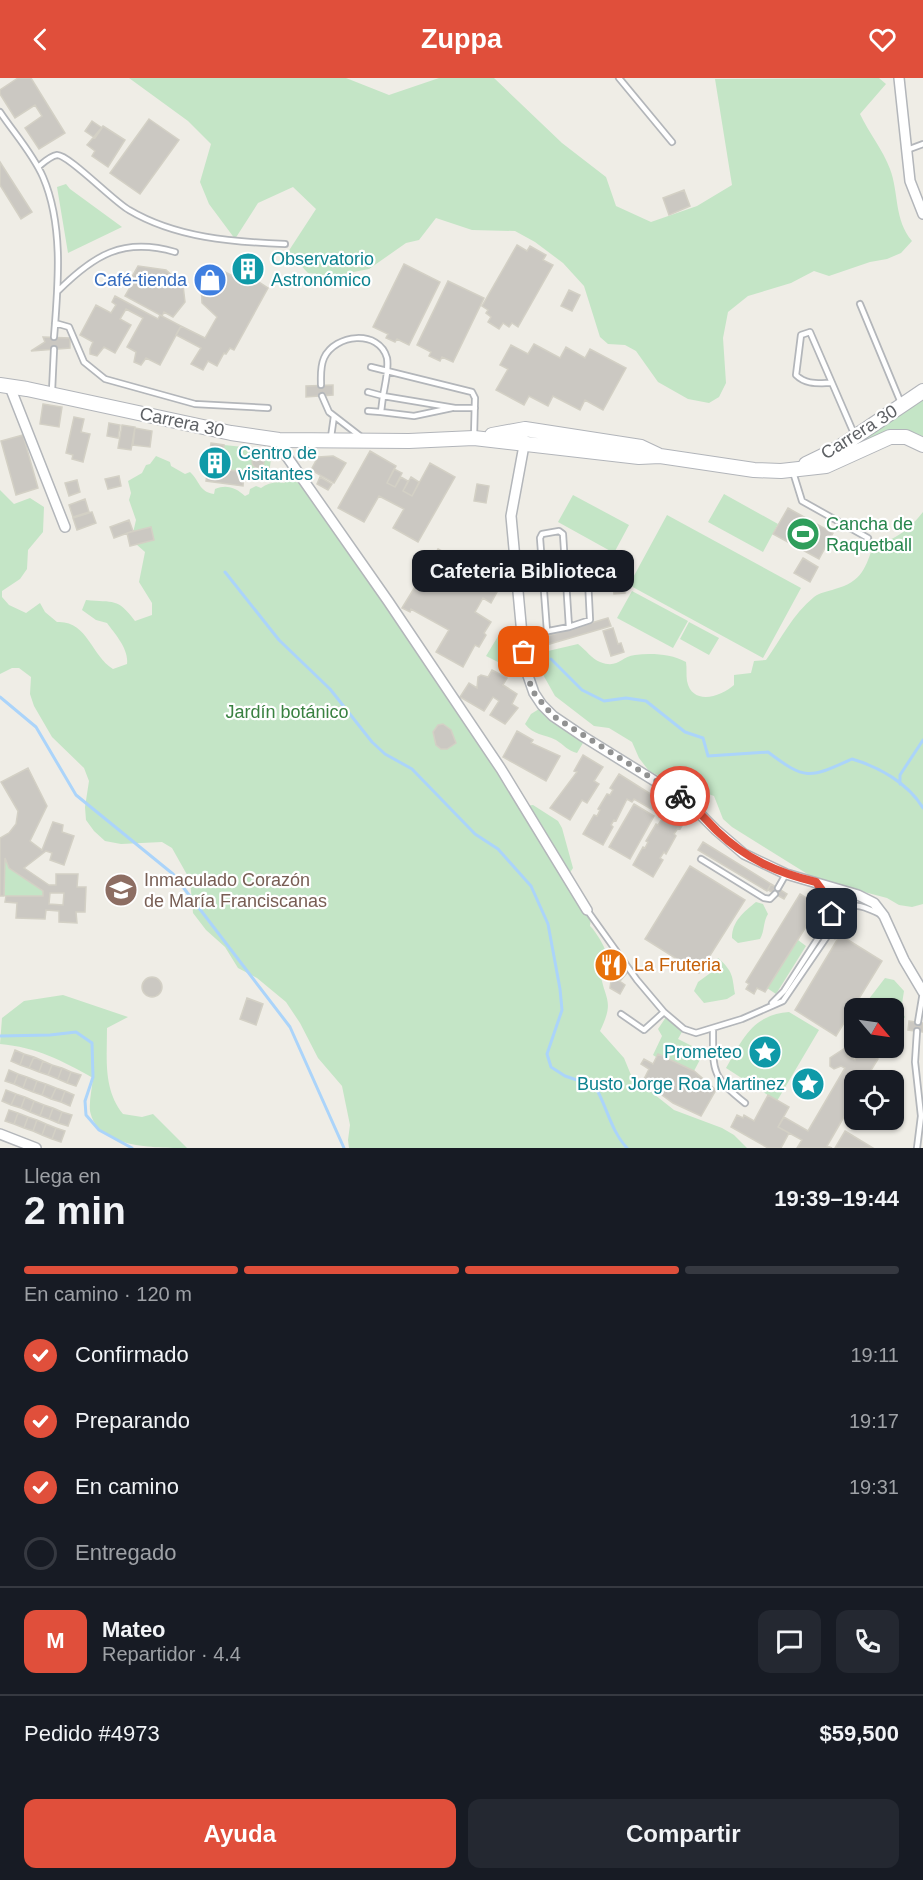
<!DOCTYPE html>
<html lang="es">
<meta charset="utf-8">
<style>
:root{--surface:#171b24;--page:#242831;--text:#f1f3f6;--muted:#9ea1a6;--line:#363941;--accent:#e04f3b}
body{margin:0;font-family:Helvetica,sans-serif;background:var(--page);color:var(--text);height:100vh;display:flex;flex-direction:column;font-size:22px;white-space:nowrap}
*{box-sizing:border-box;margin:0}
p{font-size:20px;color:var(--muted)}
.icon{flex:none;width:33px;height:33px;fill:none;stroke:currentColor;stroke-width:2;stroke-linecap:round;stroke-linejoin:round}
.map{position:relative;height:1070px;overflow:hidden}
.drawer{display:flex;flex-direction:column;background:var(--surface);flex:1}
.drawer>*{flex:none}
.needle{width:39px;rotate:119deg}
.tools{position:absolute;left:844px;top:920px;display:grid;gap:12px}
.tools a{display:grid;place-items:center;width:60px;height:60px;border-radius:12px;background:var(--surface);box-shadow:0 2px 4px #0004;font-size:30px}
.pin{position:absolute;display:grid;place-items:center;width:51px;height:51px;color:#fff;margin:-26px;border-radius:12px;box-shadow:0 3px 9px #0006}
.courier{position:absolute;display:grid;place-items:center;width:60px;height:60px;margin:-30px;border:4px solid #e04f3b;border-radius:50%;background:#fff;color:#222;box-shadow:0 2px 8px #0007}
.bubble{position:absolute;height:42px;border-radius:12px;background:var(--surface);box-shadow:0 2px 4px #0004;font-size:20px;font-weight:700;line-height:42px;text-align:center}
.headline em{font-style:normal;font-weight:700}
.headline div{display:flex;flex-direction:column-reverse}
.headline{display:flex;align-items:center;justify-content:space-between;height:102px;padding:0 24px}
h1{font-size:39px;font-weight:700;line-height:45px}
.bar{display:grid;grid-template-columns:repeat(4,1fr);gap:9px 6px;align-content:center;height:72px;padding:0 24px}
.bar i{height:8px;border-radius:4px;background:var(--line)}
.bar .selected{background:var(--accent)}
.bar p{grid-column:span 4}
.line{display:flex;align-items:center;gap:15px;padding:0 24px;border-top:2px solid var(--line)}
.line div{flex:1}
.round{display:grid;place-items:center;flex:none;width:63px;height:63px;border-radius:12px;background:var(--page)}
ol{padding:0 24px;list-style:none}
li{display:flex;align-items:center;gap:18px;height:66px}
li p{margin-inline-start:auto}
li .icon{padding:6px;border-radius:50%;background:var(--accent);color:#fff;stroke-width:4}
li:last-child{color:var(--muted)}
li i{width:33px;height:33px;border:3px solid var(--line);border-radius:50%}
.primary-button{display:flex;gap:12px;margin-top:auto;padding:12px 24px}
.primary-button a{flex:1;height:69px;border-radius:12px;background:var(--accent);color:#fff;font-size:24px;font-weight:700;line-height:69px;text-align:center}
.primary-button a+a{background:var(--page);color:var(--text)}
header{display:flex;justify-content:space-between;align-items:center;height:78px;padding:0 24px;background:var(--accent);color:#fff;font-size:27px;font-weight:700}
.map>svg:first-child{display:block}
.green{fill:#c4e5c6}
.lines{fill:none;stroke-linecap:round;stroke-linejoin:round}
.stream{stroke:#abd4fa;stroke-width:3}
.building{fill:#cbc8c2;stroke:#d3d0c5;stroke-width:1.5;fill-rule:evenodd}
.lane-casing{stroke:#b3b6ba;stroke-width:8}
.street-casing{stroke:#b3b6ba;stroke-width:12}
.secondary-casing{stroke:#b2b5ba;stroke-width:16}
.lane{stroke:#fff;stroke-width:4.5}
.street{stroke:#fff;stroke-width:9}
.secondary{stroke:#fff;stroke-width:14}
.done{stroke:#919292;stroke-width:6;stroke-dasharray:0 10.8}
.route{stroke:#e04f3b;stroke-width:8}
.labels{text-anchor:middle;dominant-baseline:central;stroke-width:4.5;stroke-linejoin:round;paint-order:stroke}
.culture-label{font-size:18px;fill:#0d838f;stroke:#fff;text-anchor:start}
.shop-label{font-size:18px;fill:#366cbe;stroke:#fff;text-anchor:end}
.street-label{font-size:18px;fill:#5e6165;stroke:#fff}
.leisure-label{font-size:18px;fill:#27864d;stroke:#fff;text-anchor:start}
.park-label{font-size:18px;fill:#398140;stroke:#fff}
.education-label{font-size:18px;fill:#785e54;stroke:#fff;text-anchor:start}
.food-label{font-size:18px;fill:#c56008;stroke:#fff;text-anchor:start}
</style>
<header><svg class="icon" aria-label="back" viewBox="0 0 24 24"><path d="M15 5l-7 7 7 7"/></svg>Zuppa<svg class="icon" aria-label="heart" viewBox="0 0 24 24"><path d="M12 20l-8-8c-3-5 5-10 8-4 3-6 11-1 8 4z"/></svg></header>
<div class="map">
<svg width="923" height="1070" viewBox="0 0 923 1070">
<rect width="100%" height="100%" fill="#efede6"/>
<path class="green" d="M129,0H346L389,17L439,0H494L562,65L606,99L616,128L651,144L697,128L732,107L715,1L879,0L886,6L860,36C869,55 883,72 890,91C899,115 894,142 912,163L901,175L887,181L870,184L829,198L814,193L791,205L748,218L728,234L723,260L726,305L719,319L709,325L688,321L658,304L636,273L625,267L608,266L600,259L584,208L563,185L535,164L515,153L472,152L436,140L419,162L406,165L369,191L333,198L308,195L288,174L316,131L293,109L258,125L235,161L209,126L200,104L211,66L188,43Z
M66,106L70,111L122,149L68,175L57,109Z
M923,313V367L906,359L813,383Z
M224,367L272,372L269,397L221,391Z
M156,378L170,384L171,388L185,396L190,394C200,403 199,414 214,416L215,411C227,406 236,410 245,418L249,416L250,411L256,408L261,410C268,405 276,403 284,405L289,402L306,407L525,728L533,727L558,743L562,750L573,790L567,799L591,840L590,848C594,851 607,871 606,876C604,883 599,886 600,894C605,923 615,922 600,953L624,980L631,997L640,1005L674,1032L722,1050L734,1057L747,1070H349L348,1062L350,1047L342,1008L318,980L300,945L286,924L257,900L238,890L225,869L206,852L193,835L190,802L172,770L162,764L121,766L105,763L94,753L86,742L85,729L89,703L84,690L52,659L34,628L30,616L31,599L19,590H12L0,596V412L14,426L30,420L44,429L43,454L28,472L27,491L20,501L2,513V519L9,527L26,535L40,525L45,534L57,544C87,542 91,577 113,591L127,586C129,571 115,556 107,545L96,542L82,532L86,522C114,525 117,519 135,543L152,537V525L139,504L145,474L136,466L133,455L136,442L129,422L131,415L128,403L142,395L146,387L150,386Z
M724,416L778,446L763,474L708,444Z
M573,417L629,447L614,475L558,444Z
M923,434V826L912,829L899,827L887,820L830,805L809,797L732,749L723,741L714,718L668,702L649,693L639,680L632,664L609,650L594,648L555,618L541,593L542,583L548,573L578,566C585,571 593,582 600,584C618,591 620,579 635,577C652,575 671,576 686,584C687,590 686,597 687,603C692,628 721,619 734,607V597L751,595L754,583L766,582C781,561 793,536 814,519C821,514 827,514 835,511C862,504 866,489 874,465C893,466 912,448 923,434Z
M667,437L801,510L763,580L629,507Z
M632,513L688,543L673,570L617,540Z
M689,544L719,560L709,577L680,561Z
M500,555L512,558V585L504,587L486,578Z
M539,631L583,665L577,675C568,673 564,667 556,662C544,656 533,657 525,646L531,636Z
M5,780L9,790L43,813V818H4Z
M756,824L763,826L768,836C763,844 765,852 760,861L738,865L732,860C732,843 744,834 756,824Z
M798,862L806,868L776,916L767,910Z
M718,880C734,894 732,899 735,916L727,921L704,925L694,913L698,904L709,896Z
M885,900L894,902L904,913L901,932L905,939L894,955V930H862Z
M63,917L128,939L107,950C107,981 103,1011 123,1036L142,1039L153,1036L187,1070C154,1070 97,1070 90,1033C89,1022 92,1011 93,1000C63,983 36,969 0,966L2,940L24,923Z
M789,934L819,952L777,1023L726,990C743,961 752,937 789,934Z
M666,939L683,952L678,961L704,974L694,993L658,977L656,979L653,977L662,958L658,951Z"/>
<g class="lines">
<path class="stream" d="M225,494L279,562L330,611L372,664L385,676L412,691L475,756L498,771L531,808L548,846L560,911L562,932L547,976L551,989L565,998L595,1008C607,1029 611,1053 627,1070
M551,581L582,612L604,623L626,620L646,623L685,654L703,660L708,678L768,674C806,703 810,700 852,681C879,689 908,705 923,730
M0,619L36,649L76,717L173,796L290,949L344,1070
M900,706V697L923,662
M0,958L50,957L76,954L92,965L93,999L85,1023L86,1037L99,1052L132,1070"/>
</g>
<path class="building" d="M18,0H31L65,55L39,71L25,50L42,38L35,27L15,40L0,16V12Z
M149,41L179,62L140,116L110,95Z
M92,43L102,50L95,60L85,53Z
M103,48L125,62L108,89L92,78L95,73L87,67Z
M0,84L32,134L21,141L0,107Z
M684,112L690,128L669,137L663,120Z
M517,167L527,173L530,168L546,177L543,182L553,187L518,249L512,245L509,249L503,245L499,251L488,244L491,239L486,235L488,232L482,228Z
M242 191a6 6 0 1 1 12 0a6 6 0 1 1-12 0Z
M404,186L440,204L409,267L397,261L395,264L386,260L388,256L373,249Z
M138,188L166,192L183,207L185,224L173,239L164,234L162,238L125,218L132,206L129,204Z
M225,194L239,201L245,195L268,210L234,272L230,270L226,276L224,275L217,288L208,283L203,292L191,286L201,270L176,257L181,248L205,260L217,239L202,225L201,209L210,197Z
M448,203L484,220L453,284L442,279L440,283L429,278L431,274L417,267Z
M569,212L580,217L572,233L561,228Z
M115,218L158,241L160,237L181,248L160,287L146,280L141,287L134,284L136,274L127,269L143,240L126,231L120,241L131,247L115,275L104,269L97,278L90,276V271L93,264L80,257L96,227L111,235L116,227L112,224Z
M43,259L70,260V270L31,273L45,264Z
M534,266L560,280L566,269L585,280L590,271L626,290L603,332L585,322L580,332L553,318L548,328L529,318L524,327L496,312L508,291L500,287L511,267L528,276Z
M333,307V317L306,319V308Z
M43,326L62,329L59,349L40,346Z
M74,339L84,341L81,354L90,356L83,384L72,381L73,377L66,375Z
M109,345L120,347L118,360L107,358Z
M122,347L135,349L131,372L118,370Z
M135,350L152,353L150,369L133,367Z
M23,357L38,410L16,417L1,363Z
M211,365L224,367L221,391L244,394L243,408L206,403Z
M370,373L396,388L387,405L395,409L401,399L408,403L403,413L412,418L430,385L455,399L418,464L393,450L404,431L379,418L364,444L338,430Z
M333,378L346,385L334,405L311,392L318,379Z
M252 384a6 6 0 1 1 12 0a6 6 0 1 1-12 0Z
M394,391L402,395L395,409L387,405Z
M119,398L121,408L108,411L105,401Z
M320,399L332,406L328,412L317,406Z
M411,399L419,404L412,418L403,413Z
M77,402L80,414L69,418L65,405Z
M477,406L489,408L486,425L474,423Z
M85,421L89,434L73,439L69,427Z
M788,430L833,455L819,481L773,456Z
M92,434L96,445L77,452L73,440Z
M129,442L133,453L114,460L110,449Z
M151,449L154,462L130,468L127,455Z
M438,471L453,479L456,474L472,484L478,473L503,487L496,499L503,503L491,525L483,520L475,534L491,544L484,555L486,557L479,569L475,567L463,589L436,574L449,552L411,531L410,534L402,530Z
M803,480L818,489L810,504L794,495Z
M623,499L625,515L614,516L612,501Z
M608,540L611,548L536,570L534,562Z
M613,550L618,566L621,565L624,574L611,578L603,553Z
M492,592L507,600L503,607L517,616L512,626L518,630L505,646L490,637L499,623L493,619L484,633L460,619L469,605L477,610L478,599L481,597L488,599Z
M443,646L451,652L456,665L447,671H441L436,667L433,654L438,647Z
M517,653L533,662L531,665L560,678L546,703L503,679Z
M583,677L603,689L594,703L599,706L587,725L582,722L570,742L550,730L577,694L574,693Z
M28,690L47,728L30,763L42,772L53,744L63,747L62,754L74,758L64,787L50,782L52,775L46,773L24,790L49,807H56V796H78L77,809H86L85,834H76L77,845L59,844V833L46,832L45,841L16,840L17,825L5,824L6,818H43V813L9,790L5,780L4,818H0V760L9,755L16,746L18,733L1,704ZM50,815H64L63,827L49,826Z
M619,696L671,729L672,725L690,735L680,751L678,750L674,756L676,758L666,776L664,774L660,780L663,782L653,799L633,787L643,769L645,770L648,764L646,763L656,746L658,747L662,741L659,739L660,736L634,721L632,724L627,721L616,743L614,742L611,747L613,749L603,767L583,756L594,737L597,738L600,732L598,731L607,716L610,717L613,712L610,710Z
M634,726L654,738L630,781L609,769Z
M703,764L771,806L767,813L698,772Z
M690,788L745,822L699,895L645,861Z
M771,806L787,816L784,821L768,812Z
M800,816L819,828L765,914L757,910L754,916L746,911L749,906L746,904Z
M819,839L841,851L835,861L813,849Z
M840,857L882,883L836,958L795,932Z
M611,873L628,894L620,903L614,899L611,902L600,891L602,882Z
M142 909a10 10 0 1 1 20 0a10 10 0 1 1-20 0Z
M614,899L625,907L620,916L610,910L611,902Z
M247,920L263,926L256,947L240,941Z
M909,943L923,945V954L908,952Z
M845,970L850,972L848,978L855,982L861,971L878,981L865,1002H855V1020L827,1068L832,1070H797L802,1062L778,1049L784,1039L808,1053L845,990L841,988L834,991L830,988V980Z
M15,972L24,976L20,987L11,983Z
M24,976L34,979L29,990L20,987Z
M658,976L694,993L716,1012L701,1038L673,1025L643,1003L649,991L641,986L644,981L653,986Z
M34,979L43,983L39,994L29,990Z
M43,983L52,987L48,997L39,994Z
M52,987L62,990L58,1001L48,997Z
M62,990L71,994L67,1005L58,1001Z
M9,992L18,996L14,1006L5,1003Z
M71,994L81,997L76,1008L67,1005Z
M18,996L27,999L23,1010L14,1006Z
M27,999L37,1003L33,1014L23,1010Z
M37,1003L46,1006L42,1017L33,1014Z
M46,1006L56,1010L51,1021L42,1017Z
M56,1010L65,1013L61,1024L51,1021Z
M6,1012L16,1016L11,1027L2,1023Z
M65,1013L74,1017L70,1028L61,1024Z
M16,1016L25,1019L21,1030L11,1027Z
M768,1017L789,1029L778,1049L789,1055L781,1070H768L731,1049L737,1037L743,1040L744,1037L754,1043Z
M25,1019L34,1023L30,1034L21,1030Z
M34,1023L44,1027L40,1038L30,1034Z
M44,1027L53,1030L49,1041L40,1038Z
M53,1030L62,1034L58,1045L49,1041Z
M9,1032L18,1035L14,1046L5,1043Z
M62,1034L72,1037L68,1048L58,1045Z
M18,1035L28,1039L24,1050L14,1046Z
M28,1039L37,1042L33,1053L24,1050Z
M37,1042L46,1046L42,1057L33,1053Z
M46,1046L56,1050L52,1061L42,1057Z
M56,1050L65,1053L61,1064L52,1061Z
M845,1053L873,1070H835Z"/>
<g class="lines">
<g class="lane-casing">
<path id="lane" d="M619,0L672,64
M0,34C14,55 33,76 43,99C64,148 58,208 54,259
M907,72L923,66
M38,89C43,85 50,78 57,77C68,76 114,124 129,132C176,160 233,164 285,166
M58,213C94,177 123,159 175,174
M860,226L901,325
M55,245L69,249L84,284L105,301L195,326L268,330
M371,289L472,314L475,320L474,359
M832,305C818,305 806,307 796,297L801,257L810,254L855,358
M321,307C321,298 320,289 324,280C335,256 379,251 387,280C389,292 385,306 383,318L455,330H475
M52,313L54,271
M368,314L383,318L381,334L414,338L452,330
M322,318L329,334L360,358
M368,333L381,334
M331,359L334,338
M793,394L802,423L868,460
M547,553L540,460L542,456L559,453L563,456L569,549
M523,558L569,549L590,542L587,482
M701,781L764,820L770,821L775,816
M820,808L833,827L828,844
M778,810L786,796
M587,832L637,902L664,934L684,951L696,955L742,941L783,923L828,857
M834,847C849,822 856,825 880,836
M772,925L784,913L822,854
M621,936L644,952L664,934
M918,944L923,914
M713,952C713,993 711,998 745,1025
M917,1070L921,1038L915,984L917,953"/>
</g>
<g class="street-casing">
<path id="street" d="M899,0L910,103L923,136
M10,309L65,449
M525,362L511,438L525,589L534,615L542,627L553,638L584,659L687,723L716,752L744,776L786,796L858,817L874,825L884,838L904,882L923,914
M283,373L388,523L501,691L587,832
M0,1056L36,1070"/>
</g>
<g class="secondary-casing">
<path id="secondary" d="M0,307L27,311L231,355L279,362L409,363L474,360L639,379L660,378L754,392L781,393L826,388L890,359H906L923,367
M492,357L525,351L641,369L658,377
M806,386L837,371L923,313"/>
</g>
<use href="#lane" class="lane"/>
<use href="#street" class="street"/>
<use href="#secondary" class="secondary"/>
</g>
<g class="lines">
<path class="done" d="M524,574L529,603L534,615L553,638L680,718"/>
<path class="route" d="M680,718C695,728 705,741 717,753C746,781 778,795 816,804L833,827L832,836"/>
</g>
<defs>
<g id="building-disc" transform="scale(1.725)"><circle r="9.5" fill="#0f9aa8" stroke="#fff"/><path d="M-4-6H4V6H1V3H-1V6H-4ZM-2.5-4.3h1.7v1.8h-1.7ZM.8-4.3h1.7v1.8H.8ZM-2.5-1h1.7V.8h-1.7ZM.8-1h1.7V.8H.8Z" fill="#fff"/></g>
<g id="shop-disc" transform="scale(1.725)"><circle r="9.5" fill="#3f7fe0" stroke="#fff"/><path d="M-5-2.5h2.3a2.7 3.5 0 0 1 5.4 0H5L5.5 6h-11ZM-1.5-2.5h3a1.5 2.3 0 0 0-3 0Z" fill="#fff"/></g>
<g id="stadium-disc" transform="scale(1.725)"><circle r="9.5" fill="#2e9e5b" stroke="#fff"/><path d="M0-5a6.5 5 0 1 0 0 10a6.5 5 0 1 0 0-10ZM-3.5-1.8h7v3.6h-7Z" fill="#fff"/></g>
<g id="school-disc" transform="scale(1.725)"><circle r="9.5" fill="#8d6e63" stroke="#fff"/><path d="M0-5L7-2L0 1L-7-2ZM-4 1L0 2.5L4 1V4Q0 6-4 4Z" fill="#fff"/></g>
<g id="restaurant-disc" transform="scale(1.725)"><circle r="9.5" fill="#e8710a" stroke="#fff"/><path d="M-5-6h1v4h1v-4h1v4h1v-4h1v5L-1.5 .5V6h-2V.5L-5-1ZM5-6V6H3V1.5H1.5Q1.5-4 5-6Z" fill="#fff"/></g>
<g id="sight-disc" transform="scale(1.725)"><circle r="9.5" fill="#0f9aa8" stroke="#fff"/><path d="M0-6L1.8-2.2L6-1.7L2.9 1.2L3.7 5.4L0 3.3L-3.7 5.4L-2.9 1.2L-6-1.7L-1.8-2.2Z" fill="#fff"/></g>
</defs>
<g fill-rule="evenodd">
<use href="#building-disc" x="248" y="191"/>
<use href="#shop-disc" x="210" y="202"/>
<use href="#building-disc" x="215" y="385"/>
<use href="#stadium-disc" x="803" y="456"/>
<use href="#school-disc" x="121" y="812"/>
<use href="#restaurant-disc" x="611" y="887"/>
<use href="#sight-disc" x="765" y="974"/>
<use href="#sight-disc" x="808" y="1006"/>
</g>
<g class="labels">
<g class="culture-label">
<text x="271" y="181">Observatorio<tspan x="271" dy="21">Astronómico</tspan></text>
<text x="238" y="375">Centro de<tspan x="238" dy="21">visitantes</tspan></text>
<text x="742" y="974" text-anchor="end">Prometeo</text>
<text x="785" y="1006" text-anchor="end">Busto Jorge Roa Martinez</text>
</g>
<g class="shop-label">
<text x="187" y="202">Café-tienda</text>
</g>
<g class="street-label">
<text transform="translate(182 344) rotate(12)">Carrera 30</text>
<text transform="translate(859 354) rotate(-32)">Carrera 30</text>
</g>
<g class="leisure-label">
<text x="826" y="446">Cancha de<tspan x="826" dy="21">Raquetball</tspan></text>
</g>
<g class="park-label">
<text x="287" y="634">Jardín botánico</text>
</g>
<g class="education-label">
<text x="144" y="802">Inmaculado Corazón<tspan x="144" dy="21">de María Franciscanas</tspan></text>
</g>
<g class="food-label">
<text x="634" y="887">La Fruteria</text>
</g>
</g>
</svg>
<div class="tools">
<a><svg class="needle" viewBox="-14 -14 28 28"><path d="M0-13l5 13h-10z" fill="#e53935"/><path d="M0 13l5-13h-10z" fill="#9ea1a6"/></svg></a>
<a><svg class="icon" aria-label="locate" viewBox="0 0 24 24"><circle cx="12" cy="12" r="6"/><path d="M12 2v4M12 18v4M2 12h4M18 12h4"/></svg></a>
</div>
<div class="pin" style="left:524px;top:574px;background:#ea580c"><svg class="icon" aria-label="bag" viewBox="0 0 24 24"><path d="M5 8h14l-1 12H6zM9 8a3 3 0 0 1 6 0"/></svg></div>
<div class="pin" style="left:832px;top:836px;background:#1f2937"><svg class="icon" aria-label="home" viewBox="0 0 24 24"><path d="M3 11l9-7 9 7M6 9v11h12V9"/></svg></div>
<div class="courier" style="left:680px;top:718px"><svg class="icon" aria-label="bike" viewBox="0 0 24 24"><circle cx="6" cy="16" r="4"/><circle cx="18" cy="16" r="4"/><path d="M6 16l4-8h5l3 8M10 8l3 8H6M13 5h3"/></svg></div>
<div class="bubble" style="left:412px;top:472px;width:222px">Cafeteria Biblioteca</div>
</div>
<section class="drawer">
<div class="headline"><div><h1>2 min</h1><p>Llega en</p></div><em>19:39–19:44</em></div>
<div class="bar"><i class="selected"></i><i class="selected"></i><i class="selected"></i><i></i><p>En camino · 120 m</p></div>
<ol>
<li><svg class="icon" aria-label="check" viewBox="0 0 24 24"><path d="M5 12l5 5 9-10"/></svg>Confirmado<p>19:11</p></li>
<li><svg class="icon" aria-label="check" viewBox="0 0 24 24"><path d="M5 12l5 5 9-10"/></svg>Preparando<p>19:17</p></li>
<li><svg class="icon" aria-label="check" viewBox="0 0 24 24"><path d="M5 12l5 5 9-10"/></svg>En camino<p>19:31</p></li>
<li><i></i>Entregado</li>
</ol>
<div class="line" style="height:108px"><b class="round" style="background:var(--accent);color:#fff">M</b><div><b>Mateo</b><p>Repartidor · 4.4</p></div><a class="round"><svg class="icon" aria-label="chat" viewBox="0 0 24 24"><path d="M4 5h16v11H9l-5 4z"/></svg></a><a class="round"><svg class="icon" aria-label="phone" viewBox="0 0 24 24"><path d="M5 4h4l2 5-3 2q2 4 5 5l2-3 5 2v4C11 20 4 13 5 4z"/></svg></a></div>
<div class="line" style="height:78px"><div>Pedido #4973</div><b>$59,500</b></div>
<div class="primary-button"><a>Ayuda</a><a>Compartir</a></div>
</section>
